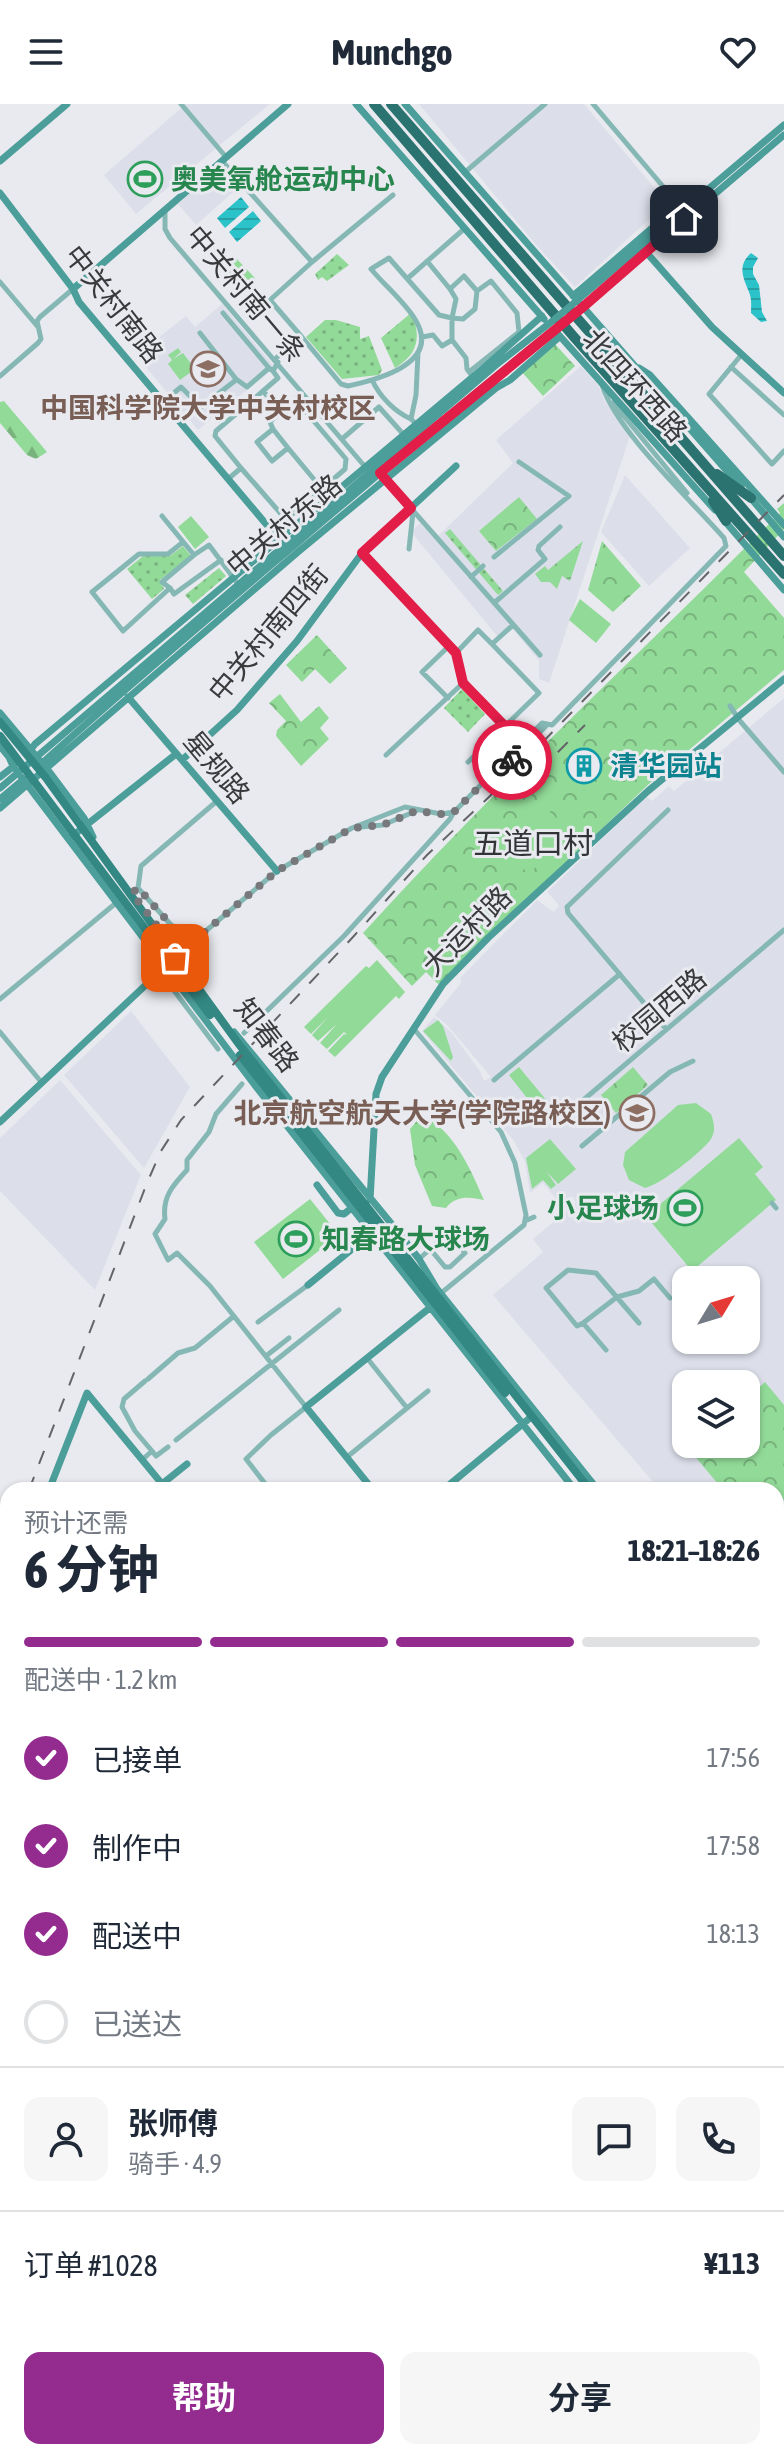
<!DOCTYPE html>
<html lang="zh">
<meta charset="utf-8">
<style>
:root{--surface:#fff;--page:#f6f6f7;--text:#1f2937;--muted:#747a83;--line:#e0e1e3;--accent:#942c90}
body{margin:0;font-family:"Asap Condensed","Noto Sans SC",sans-serif;background:var(--page);color:var(--text);height:100vh;display:flex;flex-direction:column;font-size:30px;white-space:nowrap}
*{box-sizing:border-box;margin:0}
p{font-size:26px;color:var(--muted)}
.icon{flex:none;width:44px;height:44px;fill:none;stroke:currentColor;stroke-width:2;stroke-linecap:round;stroke-linejoin:round}
.map{position:relative;flex:1;overflow:hidden}
.panel{position:absolute;left:0px;top:1378px;width:784px;height:978px;display:flex;flex-direction:column;background:var(--surface);border-radius:24px 24px 0 0;box-shadow:0 2px 6px #0004}
.panel>*{flex:none}
.needle{width:52px;rotate:52deg}
.tools{position:absolute;left:672px;top:1162px;display:grid;gap:16px}
.tools a{display:grid;place-items:center;width:88px;height:88px;border-radius:16px;background:var(--surface);box-shadow:0 2px 6px #0004;font-size:40px}
.pin{position:absolute;display:grid;place-items:center;width:68px;height:68px;color:#fff;margin:-34px;border-radius:16px;box-shadow:0 4px 12px #0006}
.courier{position:absolute;display:grid;place-items:center;width:80px;height:80px;margin:-40px;border:6px solid #e11d48;border-radius:50%;background:#fff;color:#222;box-shadow:0 2px 10px #0007}
.headline em{font-style:normal;font-weight:700}
.headline div{display:flex;flex-direction:column-reverse}
.headline{display:flex;align-items:center;justify-content:space-between;height:136px;padding:0 24px}
h1{font-size:52px;font-weight:700;line-height:60px}
.bar{display:grid;grid-template-columns:repeat(4,1fr);gap:12px 8px;align-content:center;height:96px;padding:0 24px}
.bar i{height:10px;border-radius:6px;background:var(--line)}
.bar .active{background:var(--accent)}
.bar p{grid-column:span 4}
.line{display:flex;align-items:center;gap:20px;padding:0 24px;border-top:2px solid var(--line)}
.line div{flex:1}
.round{display:grid;place-items:center;flex:none;width:84px;height:84px;border-radius:16px;background:var(--page)}
ol{padding:0 24px;list-style:none}
li{display:flex;align-items:center;gap:24px;height:88px}
li p{margin-inline-start:auto}
li .icon{padding:8px;border-radius:50%;background:var(--accent);color:#fff;stroke-width:4}
li:last-child{color:var(--muted)}
li i{width:44px;height:44px;border:4px solid var(--line);border-radius:50%}
.cta{display:flex;gap:16px;margin-top:auto;padding:16px 24px}
.cta a{flex:1;height:92px;border-radius:16px;background:var(--accent);color:#fff;font-size:32px;font-weight:700;line-height:92px;text-align:center}
.cta a+a{background:var(--page);color:var(--text)}
header{display:flex;justify-content:space-between;align-items:center;height:104px;padding:0 24px;background:var(--surface);font-size:36px;font-weight:700}
.map>svg:first-child{display:block}
.built{fill:#dcdfea;fill-rule:evenodd}
.grass{fill:url(#grass-dots)}
.forest{fill:url(#forest-firs)}
.park{fill:url(#park-crowns)}
.pitch{fill:#92da98}
.water{fill:url(#water-rules)}
.lines{fill:none;stroke-linecap:round;stroke-linejoin:round}
.street{stroke:#85b8b5;stroke-width:5}
.secondary{stroke:#4b9e9a;stroke-width:7}
.primary{stroke:#338884;stroke-width:8}
.highway{stroke:#2b7370;stroke-width:10}
.rail{stroke:#646568;stroke-width:2;stroke-dasharray:14 14;stroke-linecap:butt}
.secondary-bridge{stroke:#4b9e9a;stroke-width:7}
.done{stroke:#77787b;stroke-width:8;stroke-dasharray:0 14.4}
.route{stroke:#e11d48;stroke-width:10}
.labels{text-anchor:middle;dominant-baseline:central;stroke-width:6;stroke-linejoin:round;paint-order:stroke}
.leisure-label{font-size:28px;font-weight:bold;fill:#27864d;stroke:#e9eaef;text-anchor:start}
.street-label{font-size:28px;fill:#393a3c;stroke:#e9eaef}
.education-label{font-size:28px;font-weight:bold;fill:#785e54;stroke:#e9eaef}
.culture-label{font-size:28px;font-weight:bold;fill:#0d838f;stroke:#e9eaef;text-anchor:start}
.neighbourhood-label{font-size:30px;fill:#323337;stroke:#e9eaef}
</style>
<header><svg class="icon" aria-label="menu" viewBox="0 0 24 24"><path d="M4 6h16M4 12h16M4 18h16"/></svg>Munchgo<svg class="icon" aria-label="heart" viewBox="0 0 24 24"><path d="M12 20l-8-8c-3-5 5-10 8-4 3-6 11-1 8 4z"/></svg></header>
<div class="map">
<svg width="784" height="2355" viewBox="0 0 784 2355">
<defs>
<pattern id="grass-dots" width="8" height="8" patternUnits="userSpaceOnUse" patternTransform="scale(2)"><rect width="8" height="8" fill="#92da98"/><path d="M2 2h.1M6 6h.1" fill="none" stroke="#78b27d" stroke-width="1.8" stroke-linecap="round"/></pattern>
<pattern id="forest-firs" width="22" height="20" patternUnits="userSpaceOnUse" patternTransform="scale(2)"><rect width="22" height="20" fill="#92da98"/><path d="M5 1l3.5 6h-7zM16 11l3.5 6h-7z" fill="#78b27d"/></pattern>
<pattern id="park-crowns" width="20" height="18" patternUnits="userSpaceOnUse" patternTransform="scale(2)"><rect width="20" height="18" fill="#92da98"/><path d="M2 6a3 3 0 1 1 6 0M12 15a3 3 0 1 1 6 0" fill="none" stroke="#78b27d"/></pattern>
<pattern id="water-rules" width="6" height="5" patternUnits="userSpaceOnUse" patternTransform="scale(2)"><rect width="6" height="5" fill="#2bc2ca"/><path d="M0 2.5h6" fill="none" stroke="#269fa5"/></pattern>
</defs>
<rect width="100%" height="100%" fill="#e9eaef"/>
<path class="built" d="M186,0H270L136,110L104,71Z
M419,0H584L667,99L575,183L537,142Z
M222,62L240,82L196,121L178,100Z
M222,200L273,261L268,269L198,326L136,251L186,212L195,223Z
M581,262L598,281L605,297L630,332L549,579L539,575V557L511,523L498,533L411,428L420,419L435,435L513,359L496,336Z
M625,371L690,444L649,482L601,428Z
M784,594V1502L776,1507V1386H647L654,1379L493,1191L543,1148L533,1135L576,1099L572,1092L561,1101L543,1079L530,1089L525,1058L514,1037L422,927L434,913L452,929L480,967L484,977L491,973L448,922L435,911L461,879L460,874L537,796L554,808L559,801L547,788L647,692L652,697L669,682L674,687ZM686,1176H746V1236H686ZM686,1280H746V1340H686Z
M131,907L190,983L144,1064L64,971Z
M60,976L141,1071L95,1186L0,1087V1034Z
M8,1795V2062L0,2070V1801Z
M8,2214V2348H270L276,2355H0V2221Z"/>
<path class="grass" d="M337,150L349,161L327,177L322,173L318,176L315,170Z
M411,209C422,232 418,251 395,264L381,234Z
M325,216H336L360,223V235L369,232L382,266L379,271L342,275L306,233Z
M450,425L503,487L498,491L445,429Z
M183,442L191,452L160,476L164,485L152,495L127,465L143,452H170Z
M219,464L226,472L193,500L185,491Z
M462,585L485,610L468,628L444,604Z"/>
<path class="forest" d="M4,297L47,348L36,355L27,351L0,319V298Z"/>
<path class="park" d="M554,239L575,262L543,292L521,267Z
M519,393L537,415L496,447L479,427Z
M784,399V425L744,468L784,514V566L651,678L441,878L438,880L426,868L412,882L363,829C495,683 641,549 780,409L777,405Z
M583,437L570,477L562,472L557,485L550,478H541L535,470L545,462L548,466Z
M602,437L641,482L613,508L588,486Z
M317,531L347,564L330,580L315,565L302,578L286,561Z
M280,590L301,618L319,602L329,614L320,624L329,635L301,662L276,632L277,626L286,617L269,599Z
M633,963L648,981L616,1009L601,991Z
M421,1012C454,1024 471,1067 484,1096C470,1093 456,1091 446,1104L432,1102L415,1061L410,1025Z
M765,1278L784,1301V1395L776,1401V1386H723L688,1344L692,1340H746V1295Z
M776,1637L784,1646V1816L776,1806Z
M8,2096V2184L0,2190V2103Z"/>
<path class="pitch" d="M234,152L255,174L243,185L222,164Z
M178,244L181,248L173,255L183,249L195,265L180,276L168,260L172,256L168,251Z
M191,412L209,433L195,445L178,423Z
M580,495L611,520L596,539L569,516Z
M545,703L571,728L529,770L504,746Z
M377,856L405,888L399,895L396,892L335,953L328,947L344,930L347,931L344,928L327,945L320,939L337,920L318,937L312,931L328,913L311,930L304,923L366,862L369,864Z
M438,916L443,922L453,953L451,957L423,927Z
M519,963L552,1003L541,1012L509,971Z
M696,999L711,1010C714,1018 716,1027 711,1035C702,1048 660,1081 645,1084L629,1076L623,1061L625,1048L678,1001Z
M739,1034L763,1063L755,1070L776,1096L692,1167L646,1112Z
M550,1035L576,1065L558,1080L546,1067L556,1081L551,1085L543,1076L532,1085L526,1054Z
M310,1095L339,1131L283,1175L254,1138Z"/>
<path class="water" d="M241,93L249,103L225,124L217,114Z
M253,107L261,117L237,138L229,128Z
M751,149L758,154L753,163V170L759,181L762,208L767,217L761,218L751,209C751,202 752,195 749,188C743,173 737,162 751,149Z"/>
<g class="lines">
<path class="street" d="M181,0L226,53
M593,0L683,106
M222,57L312,158L270,196L301,232L275,255
M464,69L545,0
M165,106V125L170,134L367,365
M427,157L450,185L464,172L477,187L491,177L517,209L519,228L469,268
M312,158L393,91
M408,174L464,125
M0,178L38,223
M450,185L456,195L452,214L463,215L475,205L477,187
M223,209L269,264
M200,229L236,275L247,283L269,264L273,267
M301,232L341,280L348,282C376,276 441,260 416,217C406,199 385,182 371,165L389,154L439,211L452,214V236L466,254L467,265L473,273
M422,233L433,231L442,242L452,236
M742,250L709,290L772,360L784,347
M278,258L273,267L278,274L263,287L281,308L295,295L346,355L345,365L322,385
M731,263L784,311
M0,272L38,239L41,235L37,217L40,213L73,185
M372,276C380,293 395,308 411,315
M615,294L614,300L687,389
M163,298L181,283L201,303L236,276
M417,321L411,315L416,291L418,249
M273,325L288,344
M342,335L379,303L404,331
M241,364L282,411L290,412L322,385L288,344L272,357L257,338L273,325L270,318L281,308
M380,369L540,551
M228,375L241,364L215,332L216,327L263,287
M162,412L194,451L209,441L238,480
M183,438L168,450H139L92,488L123,527L170,484L174,490L221,456
M409,445L413,408
M362,449L456,549
M494,453L569,392L519,358
M471,473L483,462
M170,484L162,478L194,451
M494,499L545,455L538,446L539,442L560,423
M513,521L492,540L478,526L456,549C459,589 499,616 525,643
M448,594L422,568L449,542
M730,602L740,617L784,668
M386,651L463,579
M468,658L539,589L492,540
M481,665L514,632
M495,667L500,669L547,621
M361,723L383,721L416,707
M138,784L141,762L217,697
M129,790L138,784L189,841L277,767L352,724L405,703L441,710L454,708
M160,868L218,945
M0,895L116,799
M414,925L501,1028L515,1059L526,1111L524,1121L440,1190
M666,925L568,809L567,803L668,706
M0,928L42,979
M244,929L344,832L450,715L454,708L542,619L552,621L726,442L724,434C690,395 617,328 602,281
M494,976L620,870
M242,980L216,1010L209,1028L187,1056V1066C173,1081 162,1093 165,1115L155,1130L168,1156L177,1149L210,1182L306,1303L271,1331L246,1355L270,1386
M562,1018V1014L784,826
M582,1042L670,968L693,957
M772,1099L776,1104
M525,1117L534,1113
M419,1155L447,1130L450,1131L465,1149L450,1163H445L431,1146
M258,1218L308,1181
M583,1219L577,1222L546,1184L568,1166L596,1169L639,1219
M606,1246L583,1219L617,1193L639,1187L654,1175L670,1194
M266,1252L289,1234
M367,1254L407,1304
M148,1275L178,1249L195,1244L234,1212
M176,1336L339,1206
M152,1347L156,1352L168,1343
M347,1353L428,1287
M143,1355L152,1347L135,1327L122,1303L124,1295L145,1277
M776,1813L784,1823
M776,1851L784,1860
M0,1878L8,1888
M0,1895L8,1888
M776,1927L784,1937
M0,1938L8,1948
M776,1958L784,1951
M776,1976L784,1987
M776,2010L784,2004
M0,2049L8,2042
M776,2180L784,2189
M776,2337L784,2347
M580,2348L585,2355
M669,2355L678,2348"/>
<path class="secondary" d="M356,0L544,215
M405,0L741,383
M0,57L67,0
M0,89L73,185L79,198L282,439
M646,148L712,223L784,289
M73,185L288,0
M573,192L672,107H683
M575,198L784,21
M582,203L784,31
M558,230L715,406
M639,264L650,271L784,421
M749,392L784,433
M723,415L784,486
M128,593L277,767
M0,609L51,670L84,714L93,733
M0,642L9,653L13,662L257,984L575,1386
M29,648L35,640L480,267L542,212
M182,656L237,606L297,537L362,449L456,362
M40,661C130,580 223,502 316,423C397,355 477,286 560,221
M0,673L14,662
M0,684L496,261L555,215
M0,695L24,675
M0,704L299,447L496,284L510,276L559,233
M70,734L176,650
M234,928L399,1129L419,1155L437,1185L598,1386
M0,1018L167,861
M317,1081L338,1109L344,1110L354,1102
M370,1096L376,990L382,973L443,880L488,834L648,687L784,575
M308,1181L373,1128
M162,1380L187,1360
M49,1386L87,1289L167,1386
M373,1386L306,1303L432,1202
M443,1386L531,1313
M0,1481L8,1469
M776,1520L784,1515
M776,1554L784,1547
M776,1603L784,1612
M776,1637L784,1646
M0,1651L8,1662
M0,1662L8,1672
M0,1712L8,1722
M0,1741L8,1734
M0,2082L8,2076
M0,2214L8,2207
M275,2348L281,2355
M504,2348L510,2355
M364,2355L372,2348"/>
<path class="primary" d="M0,618L46,674L238,939L590,1386
M0,632L210,911
M240,951L505,1289
M776,1616L784,1626
M776,1627L784,1637"/>
<path class="highway" d="M374,0L574,233L784,470
M391,0L784,452
M717,370L751,394
M713,397L726,417
M776,1528L784,1524
M776,1542L784,1535
M7,1671L8,1674
M0,1681L8,1691
M0,1697L8,1707
M0,2095L8,2088
M0,2202L8,2195
M515,2348L520,2355
M528,2348L533,2355
M542,2348L544,2350"/>
<path class="rail" d="M538,668L585,621
M29,1386L147,1079L161,1047L181,1016L353,833L427,751L490,692L784,391
M0,1454L8,1439"/>
<path class="secondary-bridge" d="M555,215L573,200
M560,221L579,206"/>
</g>
<g class="lines">
<path class="done" d="M175,854L179,851L132,789L138,784L189,841L277,767L352,724L383,721L416,707L441,710L454,708L495,667L500,669L512,656"/>
<path class="route" d="M512,656L525,643L463,579L456,549L362,449L411,404L380,369L583,203L684,115"/>
</g>
<defs>
<g id="stadium-ring" transform="scale(1.8)"><circle r="9.5" fill="#e9eaef" stroke="#2e9e5b" stroke-width="1.5"/><path d="M0-5a6.5 5 0 1 0 0 10a6.5 5 0 1 0 0-10ZM-3.5-1.8h7v3.6h-7Z" fill="#2e9e5b"/></g>
<g id="university-ring" transform="scale(1.8)"><circle r="9.5" fill="#e9eaef" stroke="#8d6e63" stroke-width="1.5"/><path d="M0-5L7-2L0 1L-7-2ZM-4 1L0 2.5L4 1V4Q0 6-4 4Z" fill="#8d6e63"/></g>
<g id="building-ring" transform="scale(1.8)"><circle r="9.5" fill="#e9eaef" stroke="#0f9aa8" stroke-width="1.5"/><path d="M-4-6H4V6H1V3H-1V6H-4ZM-2.5-4.3h1.7v1.8h-1.7ZM.8-4.3h1.7v1.8H.8ZM-2.5-1h1.7V.8h-1.7ZM.8-1h1.7V.8H.8Z" fill="#0f9aa8"/></g>
</defs>
<g fill-rule="evenodd">
<use href="#stadium-ring" x="145" y="75"/>
<use href="#university-ring" x="208" y="265"/>
<use href="#building-ring" x="584" y="662"/>
<use href="#university-ring" x="637" y="1009"/>
<use href="#stadium-ring" x="685" y="1104"/>
<use href="#stadium-ring" x="296" y="1135"/>
</g>
<g class="labels">
<g class="leisure-label">
<text x="171" y="75">奥美氧舱运动中心</text>
<text x="659" y="1104" text-anchor="end">小足球场</text>
<text x="322" y="1135">知春路大球场</text>
</g>
<g class="street-label">
<text transform="translate(246 190) rotate(50)">中关村南一条</text>
<text transform="translate(114 200) rotate(52)">中关村南路</text>
<text transform="translate(635 281) rotate(48)">北四环西路</text>
<text transform="translate(284 421) rotate(-40)">中关村东路</text>
<text transform="translate(268 529) rotate(-50)">中关村南四街</text>
<text transform="translate(217 663) rotate(50)">星规路</text>
<text transform="translate(467 827) rotate(-45)">大运村路</text>
<text transform="translate(659 906) rotate(-40)">校园西路</text>
<text transform="translate(267 931) rotate(52)">知春路</text>
</g>
<g class="education-label">
<text x="208" y="304">中国科学院大学中关村校区</text>
<text x="611" y="1009" text-anchor="end">北京航空航天大学(学院路校区)</text>
</g>
<g class="culture-label">
<text x="610" y="662">清华园站</text>
</g>
<g class="neighbourhood-label">
<text x="533" y="739">五道口村</text>
</g>
</g>
</svg>
<div class="tools">
<a><svg class="needle" viewBox="-14 -14 28 28"><path d="M0-13l5 13h-10z" fill="#e53935"/><path d="M0 13l5-13h-10z" fill="#747a83"/></svg></a>
<a><svg class="icon" aria-label="layers" viewBox="0 0 24 24"><path d="M12 4l9 5-9 5-9-5zM3 14l9 5 9-5"/></svg></a>
</div>
<div class="pin" style="left:175px;top:854px;background:#ea580c"><svg class="icon" aria-label="bag" viewBox="0 0 24 24"><path d="M5 8h14l-1 12H6zM9 8a3 3 0 0 1 6 0"/></svg></div>
<div class="pin" style="left:684px;top:115px;background:#1f2937"><svg class="icon" aria-label="home" viewBox="0 0 24 24"><path d="M3 11l9-7 9 7M6 9v11h12V9"/></svg></div>
<div class="courier" style="left:512px;top:656px"><svg class="icon" aria-label="bike" viewBox="0 0 24 24"><circle cx="6" cy="16" r="4"/><circle cx="18" cy="16" r="4"/><path d="M6 16l4-8h5l3 8M10 8l3 8H6M13 5h3"/></svg></div>
<section class="panel">
<div class="headline"><div><h1>6 分钟</h1><p>预计还需</p></div><em>18:21–18:26</em></div>
<div class="bar"><i class="active"></i><i class="active"></i><i class="active"></i><i></i><p>配送中 · 1.2 km</p></div>
<ol>
<li><svg class="icon" aria-label="check" viewBox="0 0 24 24"><path d="M5 12l5 5 9-10"/></svg>已接单<p>17:56</p></li>
<li><svg class="icon" aria-label="check" viewBox="0 0 24 24"><path d="M5 12l5 5 9-10"/></svg>制作中<p>17:58</p></li>
<li><svg class="icon" aria-label="check" viewBox="0 0 24 24"><path d="M5 12l5 5 9-10"/></svg>配送中<p>18:13</p></li>
<li><i></i>已送达</li>
</ol>
<div class="line" style="height:144px"><a class="round"><svg class="icon" aria-label="person" viewBox="0 0 24 24"><circle cx="12" cy="8" r="4"/><path d="M4 21q1-7 8-7t8 7"/></svg></a><div><b>张师傅</b><p>骑手 · 4.9</p></div><a class="round"><svg class="icon" aria-label="chat" viewBox="0 0 24 24"><path d="M4 5h16v11H9l-5 4z"/></svg></a><a class="round"><svg class="icon" aria-label="phone" viewBox="0 0 24 24"><path d="M5 4h4l2 5-3 2q2 4 5 5l2-3 5 2v4C11 20 4 13 5 4z"/></svg></a></div>
<div class="line" style="height:104px"><div>订单 #1028</div><b>¥113</b></div>
<div class="cta"><a>帮助</a><a>分享</a></div>
</section>
</div>
